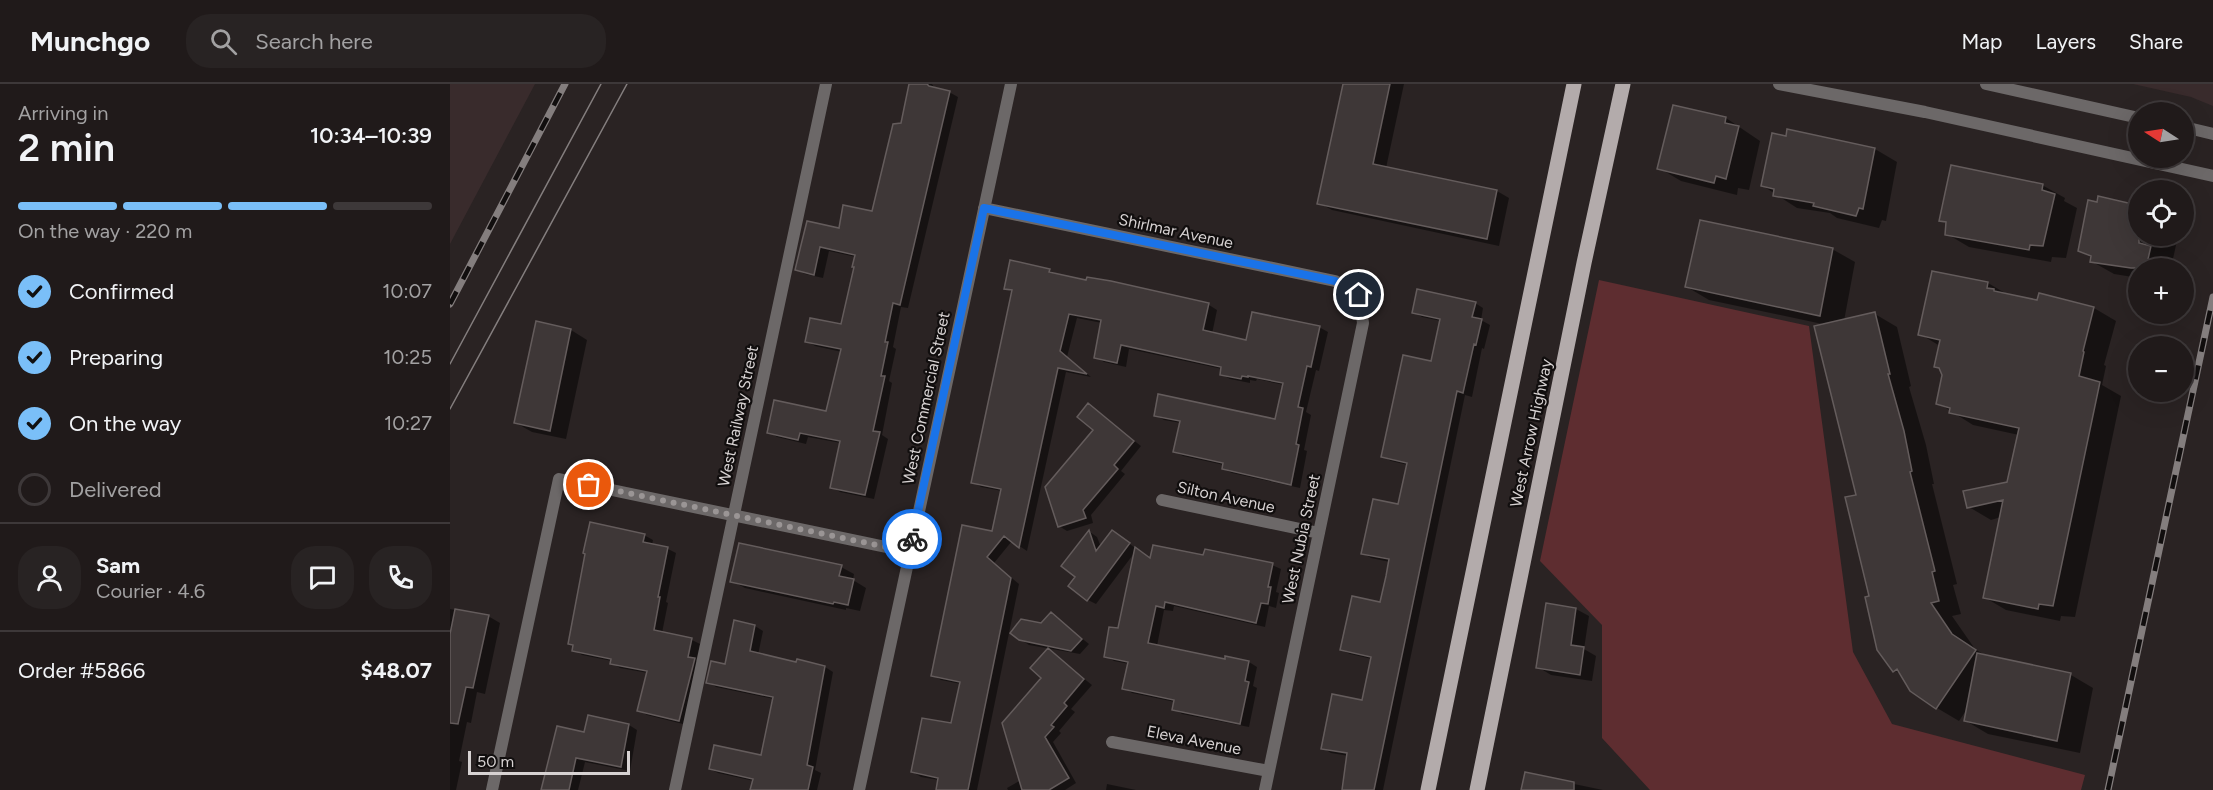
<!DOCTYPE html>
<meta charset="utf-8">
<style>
:root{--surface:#201a1a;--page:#282323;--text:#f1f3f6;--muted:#a2a1a2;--line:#3d3839;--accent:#7abff8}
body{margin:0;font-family:Figtree,sans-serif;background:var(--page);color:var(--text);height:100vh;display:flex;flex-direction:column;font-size:22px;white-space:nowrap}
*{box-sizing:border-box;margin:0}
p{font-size:20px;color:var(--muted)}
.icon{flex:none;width:33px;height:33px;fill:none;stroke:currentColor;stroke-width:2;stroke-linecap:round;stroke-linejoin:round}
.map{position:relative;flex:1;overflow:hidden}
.panel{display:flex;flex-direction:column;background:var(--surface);width:450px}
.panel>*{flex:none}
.needle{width:39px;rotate:282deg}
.buttons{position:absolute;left:1678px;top:18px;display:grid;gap:12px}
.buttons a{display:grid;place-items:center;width:66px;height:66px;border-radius:50%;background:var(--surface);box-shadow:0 6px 24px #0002,0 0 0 2px var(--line);font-size:30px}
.scale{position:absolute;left:18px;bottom:15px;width:162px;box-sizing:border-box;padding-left:6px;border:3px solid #d7d2d2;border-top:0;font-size:16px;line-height:21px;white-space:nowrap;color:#d7d2d2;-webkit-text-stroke:4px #110e0e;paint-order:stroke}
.pin{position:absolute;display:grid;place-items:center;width:51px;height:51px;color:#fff;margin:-26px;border:3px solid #fff;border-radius:50%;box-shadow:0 2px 6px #0007}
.courier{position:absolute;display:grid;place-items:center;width:60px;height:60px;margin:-30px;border:4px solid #1a73e8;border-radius:50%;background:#fff;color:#222;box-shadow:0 2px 8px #0007}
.overview em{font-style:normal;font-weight:600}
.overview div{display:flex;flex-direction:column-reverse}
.overview{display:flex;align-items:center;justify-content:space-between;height:102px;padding:0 18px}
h1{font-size:39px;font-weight:600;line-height:45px}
.bar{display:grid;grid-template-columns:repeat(4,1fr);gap:9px 6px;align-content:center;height:72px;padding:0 18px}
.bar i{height:8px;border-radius:4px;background:var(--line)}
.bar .active{background:var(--accent)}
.bar p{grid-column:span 4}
.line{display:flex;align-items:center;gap:15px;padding:0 18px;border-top:2px solid var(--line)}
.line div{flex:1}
.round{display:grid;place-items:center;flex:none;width:63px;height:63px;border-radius:24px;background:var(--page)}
ol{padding:0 18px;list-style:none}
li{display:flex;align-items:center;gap:18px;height:66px}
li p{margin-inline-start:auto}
li .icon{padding:6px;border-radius:50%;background:var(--accent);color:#111;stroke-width:4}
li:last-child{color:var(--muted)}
li i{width:33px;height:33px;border:3px solid var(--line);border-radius:50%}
header{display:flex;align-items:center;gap:36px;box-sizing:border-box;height:84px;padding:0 30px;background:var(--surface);border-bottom:2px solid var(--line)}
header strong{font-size:28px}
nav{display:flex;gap:33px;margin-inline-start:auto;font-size:21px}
.search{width:420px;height:54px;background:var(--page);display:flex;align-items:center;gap:15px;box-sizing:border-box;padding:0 21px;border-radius:24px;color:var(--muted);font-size:22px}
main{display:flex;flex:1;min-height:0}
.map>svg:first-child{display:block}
.built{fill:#392b2c}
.green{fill:#5e2d30}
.shadow{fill:#0007}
.building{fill:#3e3737;stroke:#645c5c;stroke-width:1.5}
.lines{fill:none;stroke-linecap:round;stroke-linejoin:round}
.minor{stroke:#6c6868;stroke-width:12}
.tertiary{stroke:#6c6868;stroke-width:12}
.primary{stroke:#b3abab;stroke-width:15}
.tram{stroke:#847e7e;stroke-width:1.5}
.rail-casing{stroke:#847e7e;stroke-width:7}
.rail{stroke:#110e0e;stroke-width:4.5;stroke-dasharray:14;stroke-linecap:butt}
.done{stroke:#9a9595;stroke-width:6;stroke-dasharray:0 10.8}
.route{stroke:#1a73e8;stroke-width:8}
.labels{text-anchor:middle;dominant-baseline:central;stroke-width:4.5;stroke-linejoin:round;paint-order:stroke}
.street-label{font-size:16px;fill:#d7d2d2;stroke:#110e0e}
</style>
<header>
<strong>Munchgo</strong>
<div class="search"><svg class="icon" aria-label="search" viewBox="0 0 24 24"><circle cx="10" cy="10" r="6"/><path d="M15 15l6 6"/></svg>Search here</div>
<nav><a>Map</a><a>Layers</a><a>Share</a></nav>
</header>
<main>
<section class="panel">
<div class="overview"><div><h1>2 min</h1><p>Arriving in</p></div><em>10:34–10:39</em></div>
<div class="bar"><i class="active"></i><i class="active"></i><i class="active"></i><i></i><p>On the way · 220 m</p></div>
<ol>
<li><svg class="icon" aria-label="check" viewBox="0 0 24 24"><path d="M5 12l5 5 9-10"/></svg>Confirmed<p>10:07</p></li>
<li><svg class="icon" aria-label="check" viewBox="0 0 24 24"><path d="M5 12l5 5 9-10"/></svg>Preparing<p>10:25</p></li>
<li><svg class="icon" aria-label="check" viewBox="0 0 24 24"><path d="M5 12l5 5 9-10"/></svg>On the way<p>10:27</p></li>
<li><i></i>Delivered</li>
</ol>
<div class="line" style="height:108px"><a class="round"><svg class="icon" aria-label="person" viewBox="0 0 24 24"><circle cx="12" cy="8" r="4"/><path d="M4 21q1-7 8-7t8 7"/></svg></a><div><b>Sam</b><p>Courier · 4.6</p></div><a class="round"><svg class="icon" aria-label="chat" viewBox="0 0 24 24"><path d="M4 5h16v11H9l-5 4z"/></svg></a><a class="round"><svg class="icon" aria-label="phone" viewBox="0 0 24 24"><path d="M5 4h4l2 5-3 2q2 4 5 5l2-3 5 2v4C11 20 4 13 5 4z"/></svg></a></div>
<div class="line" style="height:78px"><div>Order #5866</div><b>$48.07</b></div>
</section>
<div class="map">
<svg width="1763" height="706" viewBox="0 0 1763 706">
<rect width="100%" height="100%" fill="#2a2323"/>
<path class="built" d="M0,0H85L0,160Z
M1683,0H1763V22L1741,13Z"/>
<path class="green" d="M1149,196L1359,242L1403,568L1442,640L1635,691L1631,706H1200L1152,654V541L1090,477Z"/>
<path class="shadow" d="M470,0H482L485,5L499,8L508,13L458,224L451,223L443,263L446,265L439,297L442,299L432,351L438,355L424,415L390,408L382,403L391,359L358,353L356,360L327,353L319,348L377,329L392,268L365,262L357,257L392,241L406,183V173L379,167L373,194L355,190L347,186L358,139L390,146L423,128L453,41Z
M894,0H954L936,84L1047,107L1059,114L1049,162L882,126L869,119Z
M1276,34L1310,57L1299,106L1288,104L1287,111L1231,97L1209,84Z
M1425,65L1447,78L1436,137L1432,136L1429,144L1387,134L1380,129L1347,124L1313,102Z
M1592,101L1615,114L1614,117L1627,124L1616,174L1602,173L1601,178L1519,163L1497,150V140L1491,136Z
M1649,114L1689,123V152H1728L1721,184H1689V194L1664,190L1641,177L1642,174L1630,167Z
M1382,165L1405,178L1394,237L1425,230L1447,243L1461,302L1459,303L1476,361L1484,400H1482L1507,500L1503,501L1511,530L1502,532L1525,565L1536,572L1621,591L1643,604L1630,669L1538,650L1516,637L1519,622L1509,637L1487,624L1452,591L1444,586L1421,513L1407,412L1377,241L1259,216L1237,203Z
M599,186L608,191L637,197L661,199L759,221L767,226L762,250L797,258L869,243L878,248L869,287L866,286L856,328L861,331L854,366L857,367L850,404L782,389L773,385L774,381L733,372L725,368L731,339L714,336L705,331L827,337L834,301L807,295L806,297L800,296V299L780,295L771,290L772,285L679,265L676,283L654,278L645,273L652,239L627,234L617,273L641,293L616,288L577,467L562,457L544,479L569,500L527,706H487L489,696L471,693L463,688L502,641L511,600L491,596L482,591L543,449L552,407L531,403L523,398L563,208L556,204Z
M1538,199L1560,212L1644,224L1666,237L1654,281L1656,282L1652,301L1671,312L1625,533L1611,532L1610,537L1556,526L1534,513L1551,433L1541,436L1519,423L1558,399L1569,351L1523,341L1488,319L1493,287L1485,282L1490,262L1470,250Z
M1025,219L1033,224L1031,236L1040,241L1034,265L1032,264L1022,313L1015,311L933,706H893L899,672L881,669L873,664L913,618L922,575L900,570L891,566L931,520L940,478L921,474L913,469L949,422L958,381L941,377L932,372L982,279L991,237L972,233L963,228Z
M121,246L137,256L116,355L82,348L66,339Z
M638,321L691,362L671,387L675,390L641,431L643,439L617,447L609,442L645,346Z
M640,448L647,453L651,463L663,448L702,476L755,473L822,481L831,485L826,508L829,509L826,524L819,522L815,543L724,522L723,527L714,526L707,562L776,577L777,574L799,578L807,583L803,602L807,604L799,643L732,630L724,625L725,618L682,609L674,604L679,580L664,577L655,572L669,545L685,468L646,520L638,516L627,493Z
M194,451L203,456L202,461L218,465L226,469L216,518L218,519L212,549L242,556L250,560L246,577L253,580L237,641L197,631L189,626L198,589L170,584L162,579V577L132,571L124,566L125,562L120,559Z
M391,483L404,490L403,496L416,504L410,527L396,524V526L295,504L282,497Z
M1097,521L1126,525L1139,532L1134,565L1146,572L1142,597L1101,591L1088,583Z
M0,525L38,532L50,539L35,610L27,608L21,639L17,638L9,677L12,678L6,706H0Z
M601,530L639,560L630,570L579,561L570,555L591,541Z
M305,542L313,547L308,571L375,583L383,588L365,686L371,689L367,706H302L304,697L268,689L260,685L312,673L324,615L266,603L258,598L276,581Z
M598,566L642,601L621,625L625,628L609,647L611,649L603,658L626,699L615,706H558L557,704L571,696Z
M139,633L179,641L187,646L180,687L135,678L128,706H94L135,650Z
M1076,690L1153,706H1073Z
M657,700L686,706H656Z"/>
<path class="building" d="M459,0H477L479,2L500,7L450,221L443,219L435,258H438L431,292H435L423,347L430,348L415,411L380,404L390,357L350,349L348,356L317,349L324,316L376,327L391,265L355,258L360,234L391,240L404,183H402L405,171L370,163L364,191L345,186L351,161L357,137L389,144L393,121L422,127L443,40L451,39Z
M893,0H940L923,80L1047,106L1037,155L867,120Z
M1223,21L1276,33L1275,39L1289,42L1276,95L1266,92L1264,99L1207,85Z
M1337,45L1425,64L1413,125L1409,124L1406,132L1363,122L1364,119L1323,112L1324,105L1311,102L1322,49L1336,52Z
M1501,81L1593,100L1592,106L1605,110L1593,162L1580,161L1579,166L1495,151L1496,138L1489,137Z
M1648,112L1687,121L1685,130L1689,131V159L1701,162L1696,184H1681L1640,178L1641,172L1628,167L1638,116L1647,118Z
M1250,136L1383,164L1370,232L1235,203Z
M560,176L600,185L599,188L636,196L637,193L661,197L759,219L753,246L796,256L802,228L870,242L861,283L857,282L848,323L853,324L846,360L849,361L841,401L772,385L773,379L723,368L730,337L704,332L708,310L825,335L833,299L798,292V293L792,292L791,295L770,291L771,283L671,261L667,279L644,274L651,236L619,230L610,267L637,290L608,284L569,464L554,452L537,473L561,494L518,706H486L488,694L461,688L472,634L501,639L510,598L481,592L512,441L542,447L551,405L521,399L562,206L554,205Z
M1482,187L1538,198L1537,204L1544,205V207L1587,216L1589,209L1644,223L1633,267L1634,268L1629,292L1650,298L1603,522L1589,520L1588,525L1533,514L1553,416L1517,424L1513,407L1557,398L1569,344L1499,329L1500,324L1486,320L1492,291L1489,284L1484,283L1490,256L1468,251Z
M967,205L1026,218L1022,233L1032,235L1026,261L1024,260L1013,309L1007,307L924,706H892L897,669L871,665L882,610L912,616L921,573L890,566L902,512L930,518L936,492L939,475L911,470L923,415L948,420L957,379L931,373L953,271L981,277L990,235L962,229Z
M1425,228L1440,290H1438L1454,347L1462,387L1460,388L1485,487L1482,488L1489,517L1481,519L1502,550L1526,566L1486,625L1460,607L1447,585L1443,588L1427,566L1415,513L1419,512L1395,413L1406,411L1364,242Z
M86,237L121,245L100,347L64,339Z
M638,319L684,357L664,381L668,385L633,426L636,434L608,443L595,403L643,346L627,333Z
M140,438L195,450L193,458L218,463L208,513H210L204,546L242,554L238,573L245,574L229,637L187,627L197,587L160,580L161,575L122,567L123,561L118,560L135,470L133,469Z
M639,446L646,467L662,446L680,459L637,517L618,502L625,493L611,482Z
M289,459L392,481L389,492L404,495L398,521L384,518L383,520L280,498Z
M703,461L753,471L755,465L823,479L818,503H821L818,520L811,519L806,539L715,518L714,524L706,522L698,559L775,575V572L799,577L795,597L799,598L790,640L722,626L724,616L672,605L678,578L654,573L659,543L668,544L685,463L700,474Z
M1096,519L1126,524L1121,561L1134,563L1130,591L1086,584Z
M5,525L39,531L23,604L16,603L8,640L0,639V550Z
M601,528L632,555L621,567L569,556L560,549L571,535L591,539Z
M284,536L305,541L300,567L346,578L347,575L375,582L357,681L363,683L358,706H300L303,695L259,685L264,661L311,671L323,613L256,599L261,577L275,580Z
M598,564L634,595L614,619L617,622L601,641L604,643L595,653L619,694L599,706H572L552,639L591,594L580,584Z
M1527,569L1621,589L1607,657L1514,637Z
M138,631L179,640L171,683L126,674L119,706H91L107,642L134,648Z
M1075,688L1124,698V706H1071Z"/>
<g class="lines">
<path class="minor" d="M534,124L885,197L909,211L913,239L815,706
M712,416L869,449
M662,658L819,687
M42,706L109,395L460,468
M225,706L376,0
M409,706L561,0"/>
<path class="tertiary" d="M1329,0L1475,28L1763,92
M1536,0L1689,34
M1734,43L1763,50"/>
<path class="primary" d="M978,706L1124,0
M1027,706L1134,179L1173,0"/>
<path class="tram" d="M0,280L151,0
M0,325L177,0"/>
<g class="rail-casing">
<path id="rail" d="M0,220L115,0
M1658,706L1763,213"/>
</g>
<use href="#rail" class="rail"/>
</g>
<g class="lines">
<path class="done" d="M139,401L460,468L462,455"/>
<path class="route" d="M462,455L534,124L885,197L909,211"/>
</g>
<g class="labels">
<g class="street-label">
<text transform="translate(726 147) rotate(12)">Shirlmar Avenue</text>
<text transform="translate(476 314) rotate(-78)">West Commercial Street</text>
<text transform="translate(288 332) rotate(-78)">West Railway Street</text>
<text transform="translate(1081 349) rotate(-78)">West Arrow Highway</text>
<text transform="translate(776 413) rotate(12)">Silton Avenue</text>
<text transform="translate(851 455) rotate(-78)">West Nubia Street</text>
<text transform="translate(744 656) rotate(11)">Eleva Avenue</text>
</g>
</g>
</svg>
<div class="buttons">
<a><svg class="needle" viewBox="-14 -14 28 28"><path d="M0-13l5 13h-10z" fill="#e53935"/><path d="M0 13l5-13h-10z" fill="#a2a1a2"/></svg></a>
<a><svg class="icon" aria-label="locate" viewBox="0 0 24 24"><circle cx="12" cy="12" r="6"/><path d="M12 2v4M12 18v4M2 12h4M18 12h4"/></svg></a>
<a>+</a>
<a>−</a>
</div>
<div class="scale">50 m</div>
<div class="pin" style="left:139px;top:401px;background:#ea580c"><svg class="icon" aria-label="bag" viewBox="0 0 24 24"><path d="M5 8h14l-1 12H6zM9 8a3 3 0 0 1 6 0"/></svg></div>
<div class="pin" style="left:909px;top:211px;background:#1f2937"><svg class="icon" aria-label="home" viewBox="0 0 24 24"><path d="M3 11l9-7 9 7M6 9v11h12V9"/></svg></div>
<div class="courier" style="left:462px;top:455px"><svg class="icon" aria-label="bike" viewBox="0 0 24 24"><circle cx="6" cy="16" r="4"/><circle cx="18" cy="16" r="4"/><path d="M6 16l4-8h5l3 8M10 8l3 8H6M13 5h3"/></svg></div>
</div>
</main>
